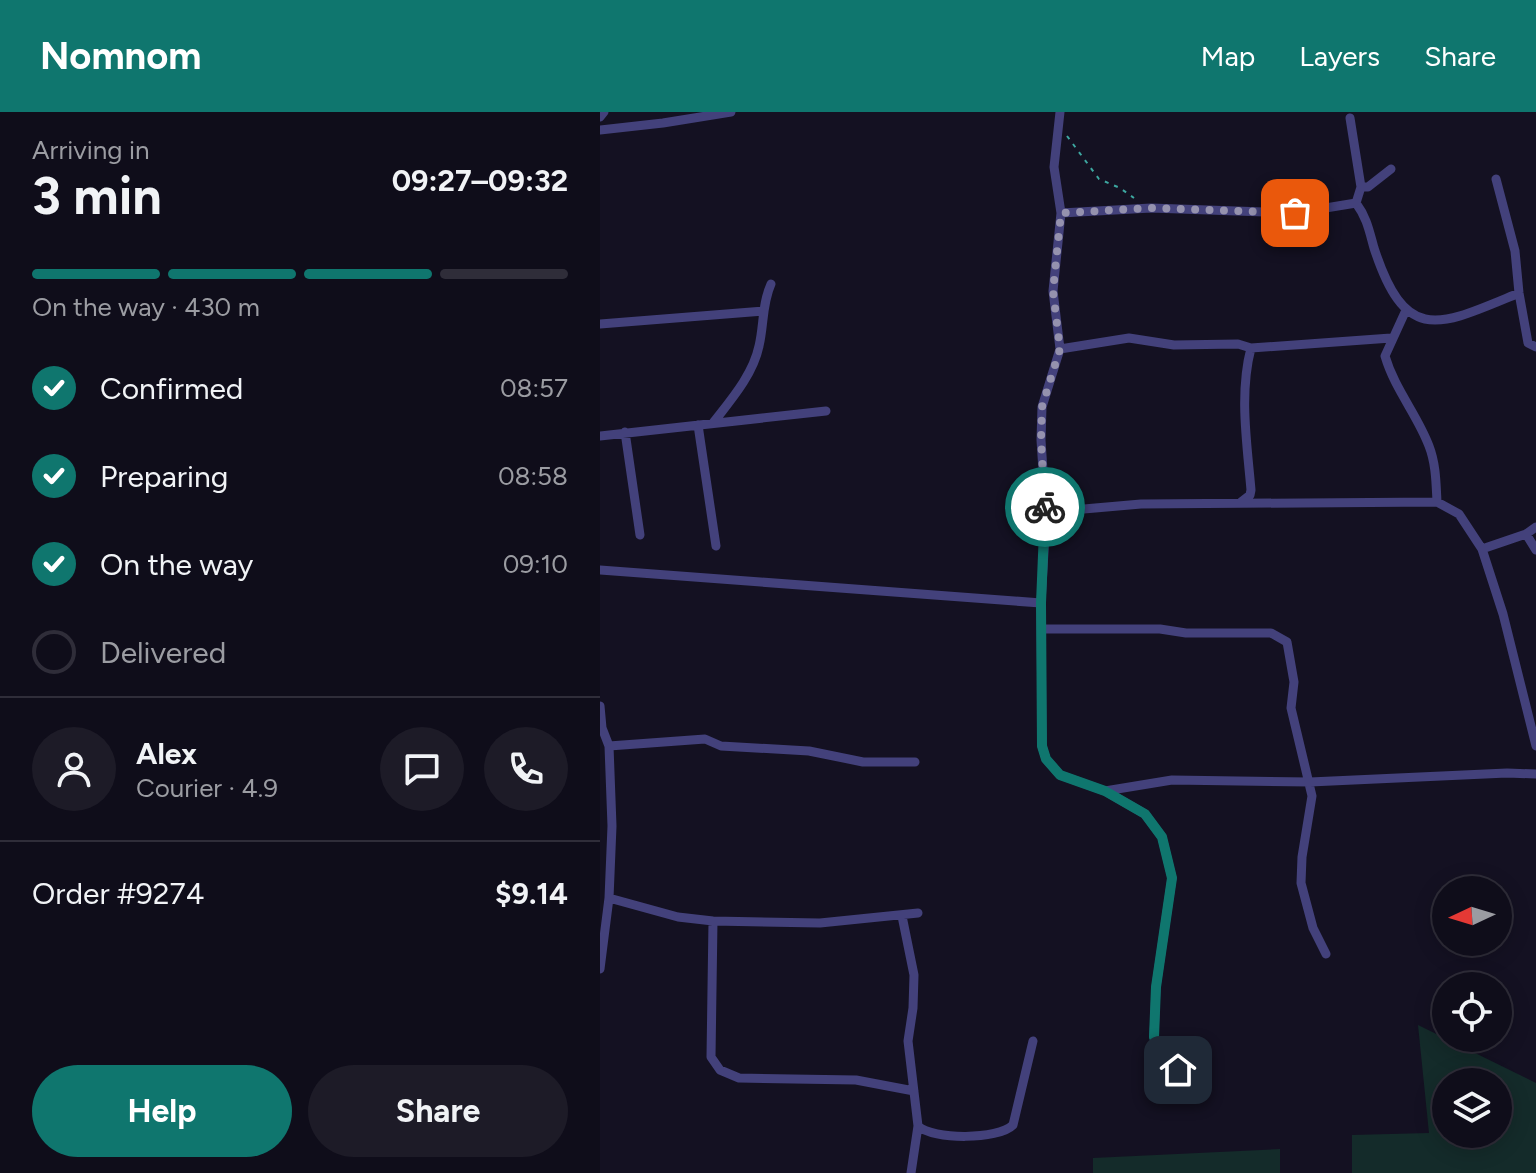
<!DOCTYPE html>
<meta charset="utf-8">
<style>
:root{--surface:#0f0d1a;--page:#1d1b27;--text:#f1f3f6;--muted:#9b9ca2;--line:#2f2d39;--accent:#0f766e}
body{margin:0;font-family:Figtree,sans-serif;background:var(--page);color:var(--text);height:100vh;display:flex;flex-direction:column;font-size:30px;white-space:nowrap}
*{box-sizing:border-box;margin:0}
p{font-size:26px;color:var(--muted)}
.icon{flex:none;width:44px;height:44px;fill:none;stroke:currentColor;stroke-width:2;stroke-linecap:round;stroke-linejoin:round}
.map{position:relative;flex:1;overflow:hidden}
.details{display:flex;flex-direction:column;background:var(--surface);width:600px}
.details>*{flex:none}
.needle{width:52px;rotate:266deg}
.fabs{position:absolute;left:832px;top:764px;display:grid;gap:16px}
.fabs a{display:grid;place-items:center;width:80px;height:80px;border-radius:50%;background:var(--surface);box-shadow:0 4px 20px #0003,0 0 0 2px var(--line);font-size:40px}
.pin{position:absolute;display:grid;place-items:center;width:68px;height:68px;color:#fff;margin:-34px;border-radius:16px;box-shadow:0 4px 12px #0006}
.courier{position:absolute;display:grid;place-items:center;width:80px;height:80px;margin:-40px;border:6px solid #0f766e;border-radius:50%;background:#fff;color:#222;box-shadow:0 2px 10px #0007}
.head em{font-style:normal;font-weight:700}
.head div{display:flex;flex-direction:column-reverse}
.head{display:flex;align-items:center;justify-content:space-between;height:136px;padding:0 32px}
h1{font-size:52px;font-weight:700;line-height:60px}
.bar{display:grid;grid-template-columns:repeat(4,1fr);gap:12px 8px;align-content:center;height:96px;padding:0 32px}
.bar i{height:10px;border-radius:6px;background:var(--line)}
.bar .active{background:var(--accent)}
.bar p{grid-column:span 4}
.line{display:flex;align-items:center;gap:20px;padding:0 32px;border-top:2px solid var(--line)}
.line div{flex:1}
.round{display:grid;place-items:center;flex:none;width:84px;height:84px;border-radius:42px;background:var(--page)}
ol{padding:0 32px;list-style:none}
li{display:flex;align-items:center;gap:24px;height:88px}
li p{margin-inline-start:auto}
li .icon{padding:8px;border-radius:50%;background:var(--accent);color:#fff;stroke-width:4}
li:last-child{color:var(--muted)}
li i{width:44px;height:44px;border:4px solid var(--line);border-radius:50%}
.action{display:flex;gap:16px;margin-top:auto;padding:16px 32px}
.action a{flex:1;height:92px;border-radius:48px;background:var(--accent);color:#fff;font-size:32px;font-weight:700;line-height:92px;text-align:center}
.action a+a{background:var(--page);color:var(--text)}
header{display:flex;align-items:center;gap:48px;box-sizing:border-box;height:112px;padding:0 40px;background:var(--accent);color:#fff}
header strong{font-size:38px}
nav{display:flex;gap:44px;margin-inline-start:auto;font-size:28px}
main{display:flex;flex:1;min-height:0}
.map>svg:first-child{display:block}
.green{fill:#142b2a;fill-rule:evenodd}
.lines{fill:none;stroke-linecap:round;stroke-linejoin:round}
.path{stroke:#3da7a0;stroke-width:2;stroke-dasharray:4 6;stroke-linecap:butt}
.minor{stroke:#43417b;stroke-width:9}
.done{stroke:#9592ae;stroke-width:8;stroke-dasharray:0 14.4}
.route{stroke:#0f766e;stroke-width:10}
</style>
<header>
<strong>Nomnom</strong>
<nav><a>Map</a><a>Layers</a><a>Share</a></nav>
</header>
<main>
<section class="details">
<div class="head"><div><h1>3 min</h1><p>Arriving in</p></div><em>09:27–09:32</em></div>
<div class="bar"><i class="active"></i><i class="active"></i><i class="active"></i><i></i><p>On the way · 430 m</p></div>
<ol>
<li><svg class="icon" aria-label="check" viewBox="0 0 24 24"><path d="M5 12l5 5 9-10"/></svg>Confirmed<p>08:57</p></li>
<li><svg class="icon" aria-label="check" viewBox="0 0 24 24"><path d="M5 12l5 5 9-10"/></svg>Preparing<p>08:58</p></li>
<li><svg class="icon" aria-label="check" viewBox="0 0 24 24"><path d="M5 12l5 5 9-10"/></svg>On the way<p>09:10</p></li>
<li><i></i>Delivered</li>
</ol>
<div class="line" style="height:144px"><a class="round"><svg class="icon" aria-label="person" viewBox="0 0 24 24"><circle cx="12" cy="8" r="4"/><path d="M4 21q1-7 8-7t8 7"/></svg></a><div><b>Alex</b><p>Courier · 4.9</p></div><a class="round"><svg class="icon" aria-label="chat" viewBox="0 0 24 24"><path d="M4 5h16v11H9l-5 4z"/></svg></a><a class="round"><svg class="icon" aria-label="phone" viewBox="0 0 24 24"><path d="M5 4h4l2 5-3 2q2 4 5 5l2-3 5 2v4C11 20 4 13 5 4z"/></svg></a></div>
<div class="line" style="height:104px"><div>Order #9274</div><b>$9.14</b></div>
<div class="action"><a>Help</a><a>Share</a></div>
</section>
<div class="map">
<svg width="936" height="1061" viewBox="0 0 936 1061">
<rect width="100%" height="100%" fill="#141122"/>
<path class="green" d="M818,913L936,971V1061H752V1023L829,1021ZM846,970H898V1022H846Z
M680,1037V1061H493V1046Z"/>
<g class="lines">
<path class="path" d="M467,24L499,67L520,76L534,86"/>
<path class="minor" d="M460,0L454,55L461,101L551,96L695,101L756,91L761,75L750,6
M0,5L4,0
M0,18L63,11L131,0
M896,67L915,139L919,181L928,231L936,235
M761,75H768L791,57
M756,91C767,106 769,118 774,136C806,234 839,214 919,181
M461,101L453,179L460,237L529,226L574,233L638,232L651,236
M806,198L785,244C795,278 817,302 829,334C836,352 836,371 837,390
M0,212L164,199
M113,311C130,289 153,263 159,234C164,213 162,192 171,172
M98,313L116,434
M25,320L40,423
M0,324L226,299
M641,390L650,383L651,378C647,331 639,282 651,236L791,226
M446,405L441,328L442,295L460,237
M926,422L936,438
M882,437L903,502L936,634
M0,458L441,491
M442,517H560L586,521H671L687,530L694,570L691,596L712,684L702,745L701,771L713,816L726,842
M0,594L2,616L9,634L12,714L9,786L0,857
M9,634L105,627L121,634L209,639L263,650H315
M505,679L572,668L710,670L907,661L936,662
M9,786L78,805L113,809L220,811L318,801
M302,804L314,863L313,896L308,929L318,1014C333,1028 398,1028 413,1013L433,929
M113,809L111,945L120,958L139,966L256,968L314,979
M592,970L563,946L554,925L556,875L572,766L562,725L545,702L505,679L460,663L446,647L442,634L441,491L446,405L461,399L541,392L837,390L859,402L882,437L926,422L936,415
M311,1061L318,1014"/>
</g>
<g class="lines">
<path class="done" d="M445,395L441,328L442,295L460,237L453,179L461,101L551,96L695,101"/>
<path class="route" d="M445,395L441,491L442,634L446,647L460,663L505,679L545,702L562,725L572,766L556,875L554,925L563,946L578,958"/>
</g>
</svg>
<div class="fabs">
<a><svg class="needle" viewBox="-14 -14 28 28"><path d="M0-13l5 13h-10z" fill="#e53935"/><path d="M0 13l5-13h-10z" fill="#9b9ca2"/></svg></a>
<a><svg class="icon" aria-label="locate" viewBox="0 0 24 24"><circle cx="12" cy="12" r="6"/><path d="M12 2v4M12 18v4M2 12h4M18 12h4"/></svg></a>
<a><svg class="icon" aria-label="layers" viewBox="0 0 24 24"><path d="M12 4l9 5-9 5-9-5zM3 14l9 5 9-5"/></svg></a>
</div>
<div class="pin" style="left:695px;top:101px;background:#ea580c"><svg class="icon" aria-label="bag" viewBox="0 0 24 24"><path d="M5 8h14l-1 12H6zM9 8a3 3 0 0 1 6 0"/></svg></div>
<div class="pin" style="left:578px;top:958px;background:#1f2937"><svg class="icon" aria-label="home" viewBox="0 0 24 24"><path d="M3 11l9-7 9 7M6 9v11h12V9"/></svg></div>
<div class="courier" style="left:445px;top:395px"><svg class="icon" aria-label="bike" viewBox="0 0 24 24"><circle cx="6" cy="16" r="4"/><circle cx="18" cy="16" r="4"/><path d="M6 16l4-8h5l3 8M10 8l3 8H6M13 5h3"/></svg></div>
</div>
</main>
